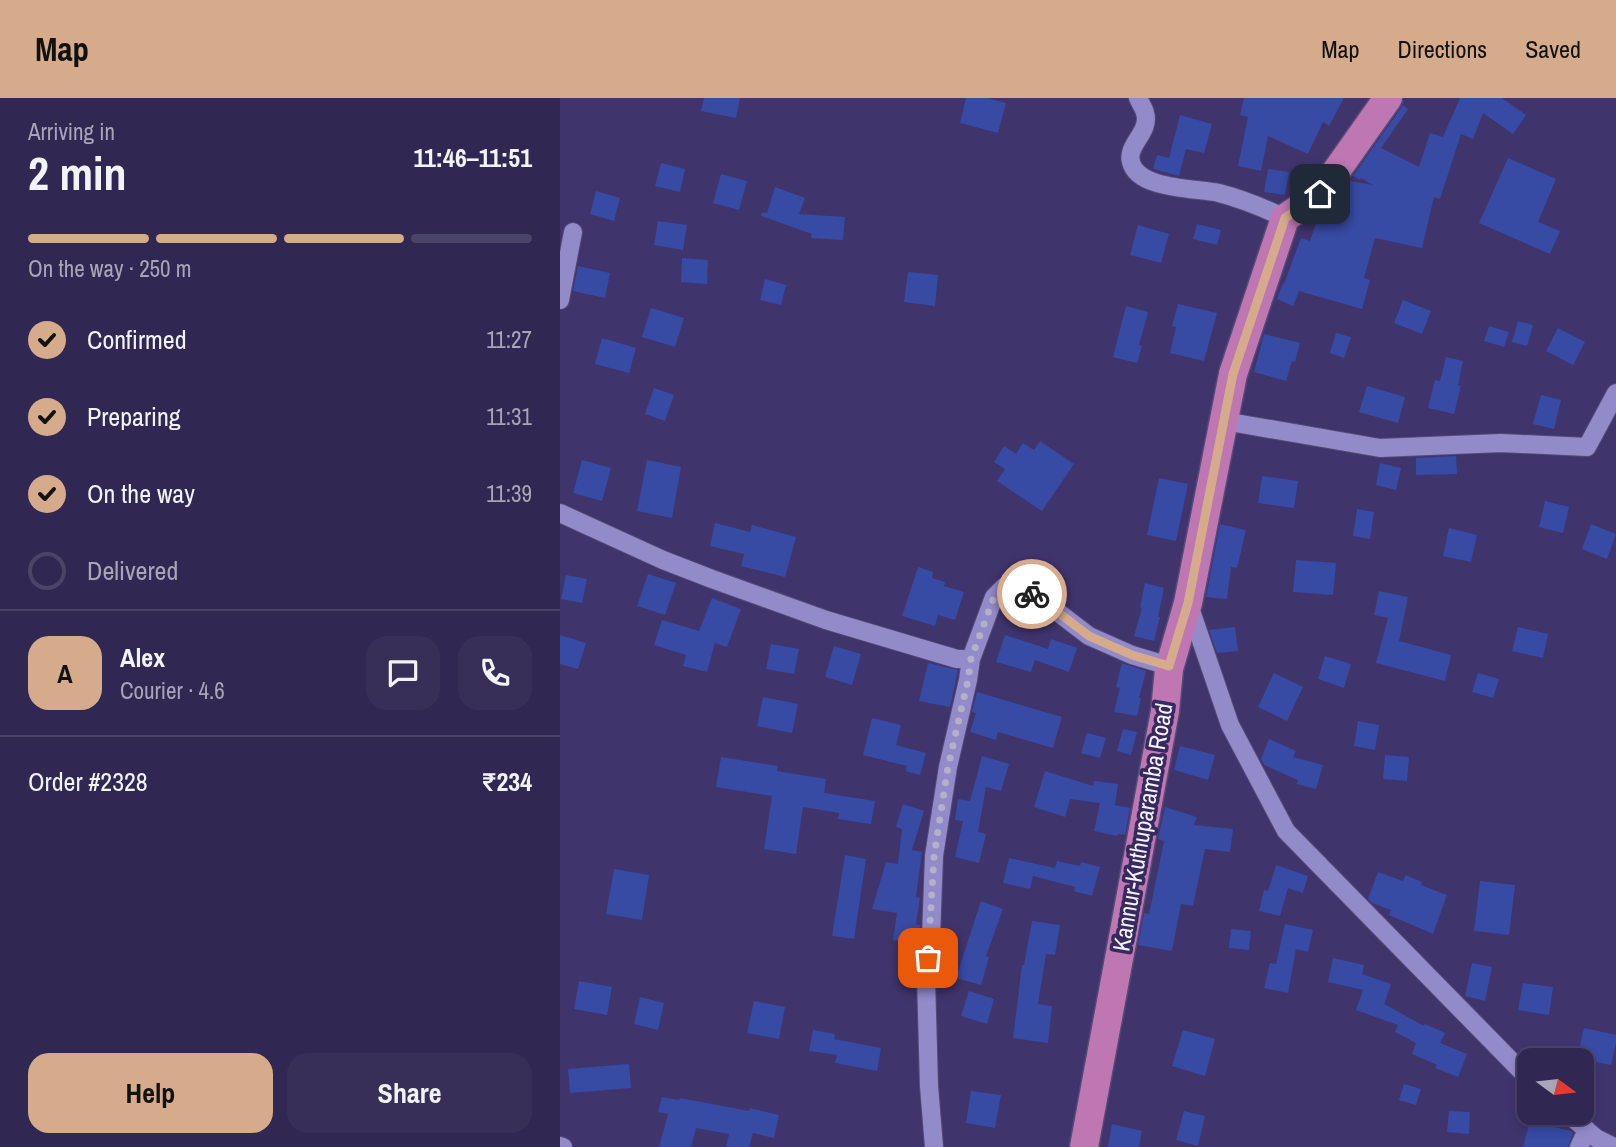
<!DOCTYPE html>
<meta charset="utf-8">
<style>
:root{--surface:#302752;--page:#382f59;--text:#f1f3f6;--muted:#a8a5b8;--line:#4b4469;--accent:#d6ab8b}
body{margin:0;font-family:"Archivo Narrow",sans-serif;background:var(--page);color:var(--text);height:100vh;display:flex;flex-direction:column;font-size:26px;white-space:nowrap}
*{box-sizing:border-box;margin:0}
p{font-size:23px;color:var(--muted)}
.icon{flex:none;width:38px;height:38px;fill:none;stroke:currentColor;stroke-width:2;stroke-linecap:round;stroke-linejoin:round}
.map{position:relative;flex:1;overflow:hidden}
.drawer{display:flex;flex-direction:column;background:var(--surface);width:560px}
.drawer>*{flex:none}
.needle{width:46px;rotate:105deg}
.tools{position:absolute;left:957px;top:950px;display:grid;gap:14px}
.tools a{display:grid;place-items:center;width:77px;height:77px;border-radius:14px;background:var(--surface);box-shadow:0 4px 10px #0003,0 0 0 2px var(--line);font-size:35px}
.pin{position:absolute;display:grid;place-items:center;width:60px;height:60px;color:#fff;margin:-30px;border-radius:14px;box-shadow:0 4px 10px #0006}
.courier{position:absolute;display:grid;place-items:center;width:70px;height:70px;margin:-35px;border:5px solid #d6ab8b;border-radius:50%;background:#fff;color:#222;box-shadow:0 2px 9px #0007}
.head em{font-style:normal;font-weight:800}
.head div{display:flex;flex-direction:column-reverse}
.head{display:flex;align-items:center;justify-content:space-between;height:119px;padding:0 28px}
h1{font-size:46px;font-weight:800;line-height:52px}
.bar{display:grid;grid-template-columns:repeat(4,1fr);gap:10px 7px;align-content:center;height:84px;padding:0 28px}
.bar i{height:9px;border-radius:5px;background:var(--line)}
.bar .on{background:var(--accent)}
.bar p{grid-column:span 4}
.line{display:flex;align-items:center;gap:18px;padding:0 28px;border-top:2px solid var(--line)}
.line div{flex:1}
.round{display:grid;place-items:center;flex:none;width:74px;height:74px;border-radius:21px;background:var(--page)}
ol{padding:0 28px;list-style:none}
li{display:flex;align-items:center;gap:21px;height:77px}
li p{margin-inline-start:auto}
li .icon{padding:7px;border-radius:50%;background:var(--accent);color:#111;stroke-width:4}
li:last-child{color:var(--muted)}
li i{width:38px;height:38px;border:4px solid var(--line);border-radius:50%}
.cta{display:flex;gap:14px;margin-top:auto;padding:14px 28px}
.cta a{flex:1;height:80px;border-radius:21px;background:var(--accent);color:#111;font-size:28px;font-weight:800;line-height:80px;text-align:center}
.cta a+a{background:var(--page);color:var(--text)}
header{display:flex;align-items:center;gap:42px;box-sizing:border-box;height:98px;padding:0 35px;background:var(--accent);color:#111}
header strong{font-size:33px}
nav{display:flex;gap:38px;margin-inline-start:auto;font-size:24px}
main{display:flex;flex:1;min-height:0}
.map>svg:first-child{display:block}
.building{fill:#374aa4}
.lines{fill:none;stroke-linecap:round;stroke-linejoin:round}
.street-casing{stroke:#554a75;stroke-width:20}
.primary-casing{stroke:#554a75;stroke-width:31}
.street{stroke:#938aca;stroke-width:18}
.primary{stroke:#be77b3;stroke-width:28}
.done{stroke:#b5b0c9;stroke-width:7;stroke-dasharray:0 12.6}
.route{stroke:#d6ab8b;stroke-width:9}
.labels{text-anchor:middle;dominant-baseline:central;stroke-width:7;stroke-linejoin:round;paint-order:stroke}
.street-label{font-size:24px;fill:#f4f3fa;stroke:#362a61}
</style>
<header>
<strong>Map</strong>
<nav><a>Map</a><a>Directions</a><a>Saved</a></nav>
</header>
<main>
<section class="drawer">
<div class="head"><div><h1>2 min</h1><p>Arriving in</p></div><em>11:46–11:51</em></div>
<div class="bar"><i class="on"></i><i class="on"></i><i class="on"></i><i></i><p>On the way · 250 m</p></div>
<ol>
<li><svg class="icon" aria-label="check" viewBox="0 0 24 24"><path d="M5 12l5 5 9-10"/></svg>Confirmed<p>11:27</p></li>
<li><svg class="icon" aria-label="check" viewBox="0 0 24 24"><path d="M5 12l5 5 9-10"/></svg>Preparing<p>11:31</p></li>
<li><svg class="icon" aria-label="check" viewBox="0 0 24 24"><path d="M5 12l5 5 9-10"/></svg>On the way<p>11:39</p></li>
<li><i></i>Delivered</li>
</ol>
<div class="line" style="height:126px"><b class="round" style="background:var(--accent);color:#111">A</b><div><b>Alex</b><p>Courier · 4.6</p></div><a class="round"><svg class="icon" aria-label="chat" viewBox="0 0 24 24"><path d="M4 5h16v11H9l-5 4z"/></svg></a><a class="round"><svg class="icon" aria-label="phone" viewBox="0 0 24 24"><path d="M5 4h4l2 5-3 2q2 4 5 5l2-3 5 2v4C11 20 4 13 5 4z"/></svg></a></div>
<div class="line" style="height:91px"><div>Order #2328</div><b>₹234</b></div>
<div class="cta"><a>Help</a><a>Share</a></div>
</section>
<div class="map">
<svg width="1056" height="1049" viewBox="0 0 1056 1049">
<rect width="100%" height="100%" fill="#40346d"/>
<path class="building" d="M144,0H180L176,20L141,13Z
M406,0H427L446,5L438,35L400,25Z
M684,0H784L769,28L763,24L748,56L708,38L701,73L678,68L688,19L680,17Z
M900,0H942L966,17L953,36L923,15L913,41L901,36L880,101L874,99L862,150L815,140L804,180L810,182L802,211L739,193L733,208L717,201L723,185L724,186L741,140L750,143L759,117L773,106L790,83L813,87L801,80L800,82L793,78L843,7L848,11L821,50L859,69L870,35L883,39Z
M620,17L652,26L644,55L626,51L619,78L593,71L597,57L609,60Z
M948,60L996,81L978,124L1000,133L990,156L919,125Z
M101,65L125,71L120,94L95,88Z
M708,71L729,74L725,97L704,94Z
M161,76L187,83L179,112L153,105Z
M215,89L245,100L239,116L285,119L283,142L251,140L252,136L201,118L202,114L207,115Z
M36,93L60,100L54,123L30,116Z
M98,123L127,127L123,152L94,147Z
M637,126L661,132L657,147L633,141Z
M578,127L609,136L601,165L570,157Z
M122,160L148,162L147,186L121,184Z
M18,168L50,175L45,200L13,193Z
M348,174L378,177L375,208L344,204Z
M205,181L226,187L221,207L200,202Z
M843,202L871,213L862,236L834,225Z
M618,206L657,215L644,263L610,255L616,229L612,228Z
M566,208L588,214L579,247L582,248L577,265L553,259Z
M91,210L124,220L115,249L82,239Z
M958,223L973,227L967,248L952,244Z
M929,228L949,234L944,249L924,243Z
M998,230L1025,244L1013,267L986,253Z
M776,235L791,239L784,260L770,255Z
M704,236L740,245L735,264L732,263L726,283L694,274Z
M42,240L76,250L69,275L35,266Z
M886,259L903,263L898,287L901,288L894,316L868,310L875,282L880,283Z
M807,288L845,299L838,325L799,314Z
M94,290L114,297L105,323L85,316Z
M981,297L1001,302L994,331L973,326Z
M480,343L514,366L482,413L437,383L445,371L434,364L444,348L456,356L463,345L474,352Z
M896,358L897,376L856,377V360Z
M22,362L51,370L42,403L13,395Z
M87,362L121,369L112,420L77,413Z
M820,365L841,370L836,392L816,387Z
M702,378L738,383L734,410L698,405Z
M599,380L628,386L616,443L587,437Z
M985,403L1009,409L1003,435L979,429Z
M797,411L814,414L810,441L793,438Z
M155,425L190,434L192,427L236,439L225,479L181,468L184,456L150,448Z
M660,426L686,432L677,470L671,469L667,501L646,499Z
M1031,426L1056,436L1047,461L1022,451Z
M889,430L917,437L911,464L883,458Z
M736,462L776,465L773,497L733,494Z
M358,469L373,474L372,480L385,484L384,488L404,494L395,522L378,517L375,528L342,518Z
M88,476L116,485L105,517L77,508Z
M6,477L27,481L22,505L1,501Z
M585,485L604,490L598,519H600L594,543L574,538L582,510L580,509Z
M819,493L848,499L839,543L891,557L885,583L816,565L828,520L814,517Z
M152,500L181,511L167,549L155,545L147,574L123,568L126,557L94,547L102,522L139,533Z
M675,529L678,553L657,555L649,532Z
M958,529L988,536L983,560L952,553Z
M0,537L26,545L18,571L0,566Z
M445,537L488,551L491,541L517,550L509,574L475,562L471,574L436,564Z
M211,546L239,551L234,576L206,571Z
M274,548L301,556L292,587L265,579Z
M765,558L791,566L784,590L758,581Z
M368,565L398,572L390,609L359,603Z
M562,565L586,573L579,600H581L577,618L554,614L560,590L556,589Z
M714,575L743,589L727,623L698,609Z
M918,575L939,581L933,600L912,594Z
M417,594L502,619L493,650L438,634L436,642L410,634L416,615L412,614Z
M203,599L238,606L232,635L197,628Z
M312,620L341,627L336,647L366,655L360,677L346,673L347,668L303,657Z
M798,623L819,627L815,652L794,648Z
M563,631L577,634L571,657L557,653Z
M527,635L546,640L540,660L521,655Z
M709,641L736,653L733,659L763,667L756,691L737,686L738,682L704,667L701,661Z
M620,648L655,657L648,682L614,672Z
M825,657L849,659L847,683L823,681Z
M422,658L449,666L441,693L426,689L418,734L426,736L419,765L395,759L403,723L395,722L398,701L410,703Z
M161,659L218,668L217,673L266,681L264,695L315,703L311,726L278,721L279,715L243,709L236,756L204,751L212,698L156,689Z
M485,673L533,688L534,683L558,686L555,707L570,710L565,737L558,736L557,738L534,733L540,705L510,701L505,719L474,709Z
M343,706L364,713L352,752L362,754L356,799L360,800L356,826L360,827L357,846L333,842L337,815L312,811L326,764L338,766L342,731L336,729Z
M605,709L637,719L634,727L673,731L670,754L645,751L633,808L621,806L612,853L578,847L584,815L589,816L604,743L598,741Z
M285,757L306,761L294,841L272,838Z
M449,760L495,770L497,763L520,768L521,764L540,769L532,798L514,793L515,789L473,778L470,791L443,785Z
M716,767L748,778L743,795L728,790L720,818L699,813L704,792L708,793Z
M54,771L89,777L82,822L46,816Z
M818,774L843,783L846,777L862,784L861,787L887,797L873,836L829,817L831,812L812,805L808,801Z
M920,783L955,787L949,837L914,833Z
M421,803L443,811L426,858L429,859L421,887L396,880Z
M472,823L500,827L495,857L486,856L478,906L492,908L488,945L453,940L462,867H464Z
M725,826L753,832L748,854L736,851L728,895L704,890L710,865L716,866Z
M671,831L691,833L689,852L669,850Z
M773,860L804,867L802,876L831,886L824,906L864,928L865,926L885,935L880,945L907,956L898,979L875,970L877,967L852,956L856,945L835,934L838,927L796,912L803,892L768,884Z
M912,865L932,869L925,903L905,898Z
M19,883L52,889L47,917L14,911Z
M963,885L993,889L989,917L958,912Z
M409,893L434,901L427,926L401,918Z
M80,899L104,905L98,932L74,926Z
M194,903L225,909L219,941L187,935Z
M1024,930L1056,937V945L1051,967L1017,960Z
M253,932L275,936L274,941L321,950L317,973L275,965L277,957L249,953Z
M623,932L655,941L645,978L612,968Z
M69,966L71,990L10,995L8,971Z
M844,986L861,991L856,1007L839,1002Z
M411,993L441,997L435,1030L406,1025Z
M102,999L119,1002L120,1000L189,1013L190,1010L219,1017L214,1040L193,1035L189,1049H166L169,1036L136,1030L131,1049H99L108,1016L98,1014Z
M624,1013L645,1018L638,1048L616,1042Z
M889,1013L910,1014L909,1036L887,1034Z
M970,1023L1011,1033L1013,1035L1008,1049H963Z
M552,1026L582,1033L579,1049H548Z"/>
<g class="lines">
<g class="street-casing">
<path id="street" d="M578,0C580,5 584,10 585,15C591,34 566,47 571,64C578,92 637,90 659,95C682,101 704,110 725,120
M0,202L13,134
M664,323L820,350L941,345L1027,349L1056,295
M0,415L103,462L152,481L266,522L397,561H411L434,499L444,489L452,486L478,499L529,538L572,557L609,568
M629,507L670,627L726,733L970,982
M1007,1015L1036,1040L1054,1049
M0,1048L3,1049
M374,1049L369,988L366,880L371,839L374,758L388,669L408,582L411,561
M1019,1049L1027,1032"/>
</g>
<g class="primary-casing">
<path id="primary" d="M524,1049L605,613L609,571L628,505L673,276L725,120L760,96L828,0"/>
</g>
<use href="#street" class="street"/>
<use href="#primary" class="primary"/>
</g>
<g class="lines">
<path class="done" d="M368,860L374,758L388,669L408,582L411,561L434,499L444,489L452,486L472,496"/>
<path class="route" d="M472,496L478,499L529,538L572,557L609,568L628,505L673,276L725,120L760,96"/>
</g>
<g class="labels">
<g class="street-label">
<text transform="translate(582 729) rotate(-80)">Kannur-Kuthuparamba Road</text>
</g>
</g>
</svg>
<div class="tools">
<a><svg class="needle" viewBox="-14 -14 28 28"><path d="M0-13l5 13h-10z" fill="#e53935"/><path d="M0 13l5-13h-10z" fill="#a8a5b8"/></svg></a>
</div>
<div class="pin" style="left:368px;top:860px;background:#ea580c"><svg class="icon" aria-label="bag" viewBox="0 0 24 24"><path d="M5 8h14l-1 12H6zM9 8a3 3 0 0 1 6 0"/></svg></div>
<div class="pin" style="left:760px;top:96px;background:#1f2937"><svg class="icon" aria-label="home" viewBox="0 0 24 24"><path d="M3 11l9-7 9 7M6 9v11h12V9"/></svg></div>
<div class="courier" style="left:472px;top:496px"><svg class="icon" aria-label="bike" viewBox="0 0 24 24"><circle cx="6" cy="16" r="4"/><circle cx="18" cy="16" r="4"/><path d="M6 16l4-8h5l3 8M10 8l3 8H6M13 5h3"/></svg></div>
</div>
</main>
